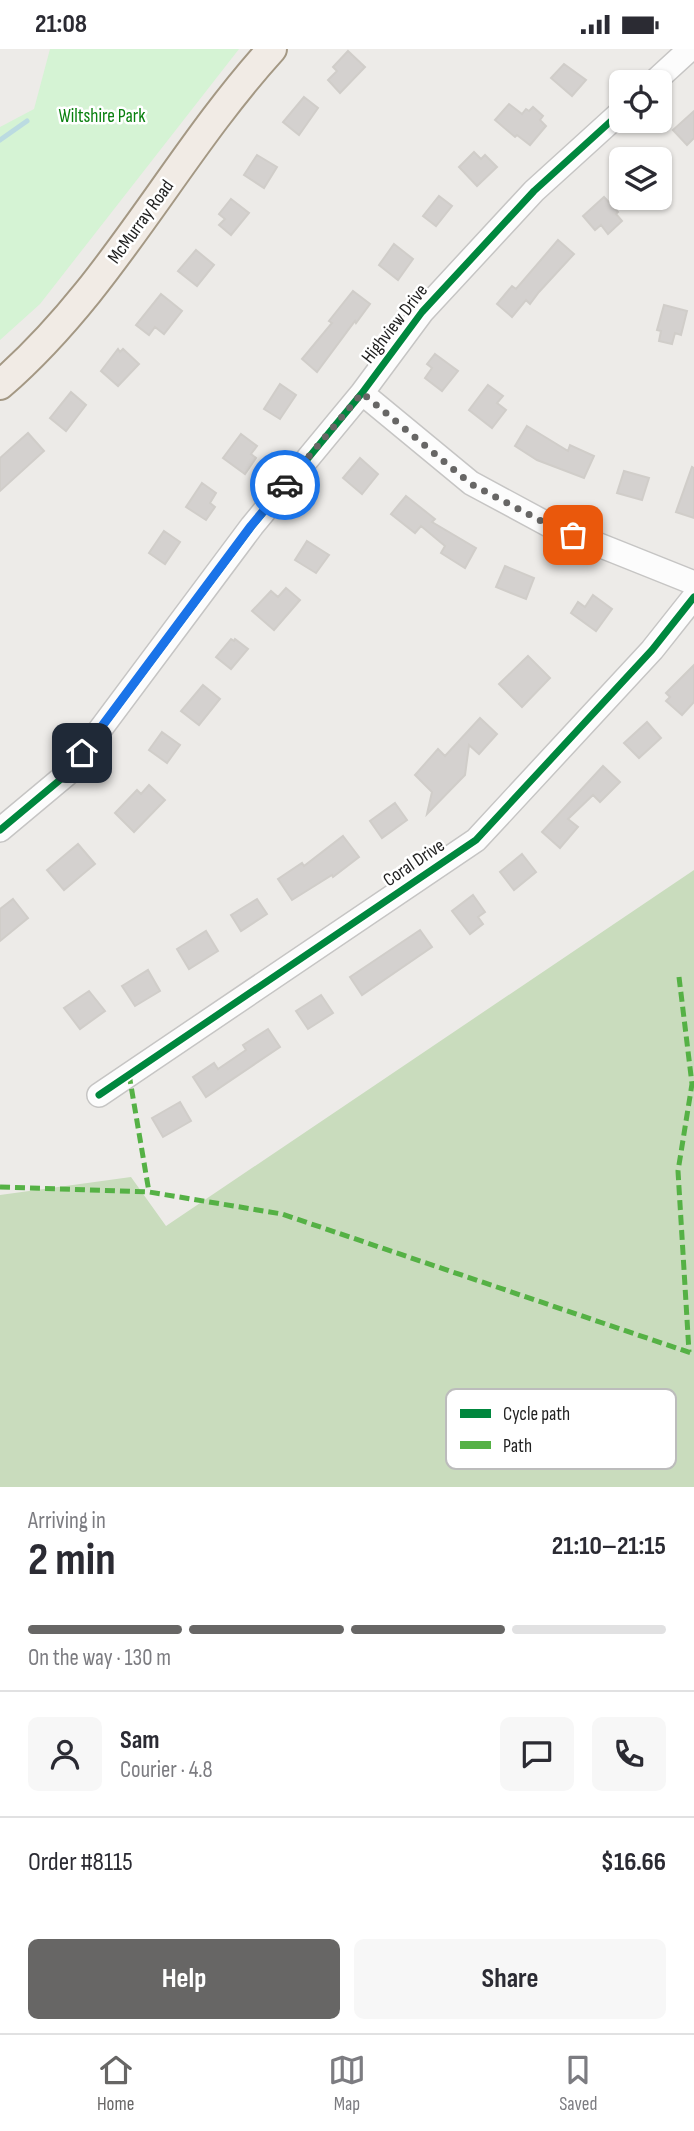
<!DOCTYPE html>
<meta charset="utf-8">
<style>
:root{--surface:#fff;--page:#f7f7f7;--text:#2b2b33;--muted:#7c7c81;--line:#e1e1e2;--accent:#676665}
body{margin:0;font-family:"Sofia Sans Condensed",sans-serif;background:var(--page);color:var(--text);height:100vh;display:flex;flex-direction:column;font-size:26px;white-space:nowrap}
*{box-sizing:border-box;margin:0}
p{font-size:23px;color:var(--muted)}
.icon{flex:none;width:38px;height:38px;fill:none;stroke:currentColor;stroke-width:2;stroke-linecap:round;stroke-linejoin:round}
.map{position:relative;height:1438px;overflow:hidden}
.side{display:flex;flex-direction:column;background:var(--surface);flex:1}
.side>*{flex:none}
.buttons{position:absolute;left:609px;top:21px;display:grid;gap:14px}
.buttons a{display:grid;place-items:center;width:63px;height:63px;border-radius:10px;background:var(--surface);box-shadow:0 2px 5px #0004;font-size:35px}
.pin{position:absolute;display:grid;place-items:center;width:60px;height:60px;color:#fff;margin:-30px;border-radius:14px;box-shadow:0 4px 10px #0006}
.courier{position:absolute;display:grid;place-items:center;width:70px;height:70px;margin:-35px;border:5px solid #1a73e8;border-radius:50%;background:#fff;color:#222;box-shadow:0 2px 9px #0007}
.summary em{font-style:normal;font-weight:700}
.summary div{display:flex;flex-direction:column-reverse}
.summary{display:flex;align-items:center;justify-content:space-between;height:119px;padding:0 28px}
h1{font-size:46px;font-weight:700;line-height:52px}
.bar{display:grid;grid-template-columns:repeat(4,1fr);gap:10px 7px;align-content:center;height:84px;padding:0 28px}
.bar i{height:9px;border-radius:5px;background:var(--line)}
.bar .on{background:var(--accent)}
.bar p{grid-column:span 4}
.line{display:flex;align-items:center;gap:18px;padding:0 28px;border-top:2px solid var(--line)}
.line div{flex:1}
.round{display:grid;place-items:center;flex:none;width:74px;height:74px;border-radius:10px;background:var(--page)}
.action{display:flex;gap:14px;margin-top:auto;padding:14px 28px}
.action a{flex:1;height:80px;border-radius:10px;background:var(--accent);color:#fff;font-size:28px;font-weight:700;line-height:80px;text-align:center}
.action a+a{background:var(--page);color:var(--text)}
.status{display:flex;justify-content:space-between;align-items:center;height:49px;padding:0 35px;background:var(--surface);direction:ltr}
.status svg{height:19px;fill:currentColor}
.dock{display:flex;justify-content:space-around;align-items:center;height:98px;border-top:2px solid var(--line);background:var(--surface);font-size:19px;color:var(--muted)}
.dock a{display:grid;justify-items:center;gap:4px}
.dock .on{color:var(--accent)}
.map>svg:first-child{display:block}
.forest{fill:#c9dcbd}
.park{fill:#d5f3d4}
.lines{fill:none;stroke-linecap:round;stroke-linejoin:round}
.stream{stroke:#bbdbe1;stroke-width:5}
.building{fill:#d4d1cf;stroke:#d0cdc9;stroke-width:2}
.minor-casing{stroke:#c6c5c4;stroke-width:26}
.major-casing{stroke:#a49884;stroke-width:32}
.minor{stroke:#fcfcfc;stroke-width:23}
.major{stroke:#f1ebe5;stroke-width:28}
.quiet{stroke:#55b145;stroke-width:5;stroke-dasharray:10 5;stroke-linecap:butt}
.cycleway-casing{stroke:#fff;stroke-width:11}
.cycleway{stroke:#00873e;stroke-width:7}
.done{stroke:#676665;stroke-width:7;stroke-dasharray:0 12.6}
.route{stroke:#1a73e8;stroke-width:9}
.labels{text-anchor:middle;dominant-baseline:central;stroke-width:5;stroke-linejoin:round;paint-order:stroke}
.park-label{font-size:19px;fill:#0a800f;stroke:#fff}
.street-label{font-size:19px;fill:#1f1f1f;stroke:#fff}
.key{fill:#fff;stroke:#bcbcbc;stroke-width:2}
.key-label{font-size:19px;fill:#1f1f1f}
</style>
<div class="status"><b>21:08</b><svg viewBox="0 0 49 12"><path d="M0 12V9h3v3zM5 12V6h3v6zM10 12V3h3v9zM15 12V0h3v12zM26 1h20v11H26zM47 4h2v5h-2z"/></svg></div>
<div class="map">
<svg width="694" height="1438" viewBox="0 0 694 1438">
<rect width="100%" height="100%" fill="#edebe8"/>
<path class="forest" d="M694,821V1438H0V1146L131,1128L166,1177Z"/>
<path class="park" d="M50,0H239L40,255L0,291V78L34,60Z"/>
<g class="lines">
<path class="stream" d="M0,91L27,72"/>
</g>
<path class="building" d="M348,2L365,18L340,44L328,31L337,22L333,18Z
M564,15L586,31L572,47L551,29Z
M304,48L318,59L299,86L283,73Z
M509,55L522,65L526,60L529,62L533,58L543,67L540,71L546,77L530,96L517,86L515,88L495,71Z
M694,62V89L687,96L673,81Z
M474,103L481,110L485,106L497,118L477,137L459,118Z
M257,106L277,118L264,139L244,126Z
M439,147L452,157L436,177L423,167Z
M604,148L618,163L616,165L622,172L608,185L601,176L595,181L583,167Z
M231,150L249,164L231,186L219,176L225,170L219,165Z
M558,191L574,205L539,243L530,255L526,251L512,268L497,255L512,237L516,240Z
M394,195L413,210L398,231L379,216Z
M196,201L214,216L197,237L178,222Z
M353,242L370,255L356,274L355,272L317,323L302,310L332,274L329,272Z
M161,245L182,262L164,285L155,278L149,286L136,276Z
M664,256L687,262L681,286L675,284L672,295L659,292L661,282L657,281Z
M118,300L120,303L123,300L139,315L118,337L101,322Z
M435,305L458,322L442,342L425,329L432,319L427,315Z
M280,335L296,346L280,370L264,360Z
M488,336L503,347L497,354L506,361L492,379L469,361Z
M71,343L86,356L66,382L50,369Z
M527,377L568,402L570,396L594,407L584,429L537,411L515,397Z
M28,384L44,402L0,442V409Z
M241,385L257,397L251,405L256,409L245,425L223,409Z
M360,409L378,425L362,445L343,429Z
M692,418L694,419V469L676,463Z
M624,422L649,429L642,451L617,444Z
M202,434L216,444L210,454L215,458L206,471L186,458Z
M406,447L435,470L432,473L476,499L465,519L441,504L445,497L421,477L415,484L391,465Z
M164,482L180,493L165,515L149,504Z
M307,492L329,506L316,524L295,511Z
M505,517L534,529L526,550L496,538Z
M286,539L300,551L274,581L252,562L271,542L278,548Z
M593,546L612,560L596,582L571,564L578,553L585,558Z
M231,590L234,592L235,590L248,600L231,620L216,608Z
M528,607L550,629L522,658L499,635Z
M694,616V653L682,666L666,652L670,648L666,644Z
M203,636L220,650L199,676L181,662Z
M480,669L497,685L479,705L469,696L465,726L427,765L432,743L415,726L438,700L445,707Z
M647,673L661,689L639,709L624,694Z
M162,683L180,696L167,714L149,701Z
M603,717L620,733L600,753L593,746L568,770L578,778L560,799L542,783Z
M149,736L165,751L134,783L115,764L137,741L141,745Z
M395,754L407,771L382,789L370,772Z
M343,787L359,808L333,828L332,826L292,851L278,830L302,814L304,817Z
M78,795L95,815L64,841L47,821Z
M522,805L536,823L514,841L500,823Z
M473,846L485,863L478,868L483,875L470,885L452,862Z
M13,850L28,869L0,892V860Z
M257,850L267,865L241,882L231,866Z
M420,881L432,898L362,946L350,928Z
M206,882L218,902L189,920L177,900Z
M148,921L160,942L135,957L122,937Z
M89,942L105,962L80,980L64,959Z
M321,946L333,964L308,980L296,962Z
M268,980L280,998L206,1048L193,1028L214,1014L218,1020L246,1001L243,996Z
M180,1053L191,1072L163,1088L152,1069Z"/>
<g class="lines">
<g class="minor-casing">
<path id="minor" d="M654,33L690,0
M362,344L471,434L549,476L694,534
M0,781L67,725L252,477L362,344L422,263L534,142L621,63
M99,1046L476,791L652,601L694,548"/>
</g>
<g class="major-casing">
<path id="major" d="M0,336C112,239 174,108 272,0"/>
</g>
<use href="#minor" class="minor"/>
<use href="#major" class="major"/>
<path class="quiet" d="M679,928L692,1035L678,1122L689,1303
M129,1025L149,1143
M0,1138L149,1143L282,1165L694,1305"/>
<g class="cycleway-casing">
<path id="cycleway" d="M0,781L67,725L252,477L362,344L422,263L534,142L621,63
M99,1046L476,791L652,601L694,548"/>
</g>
<use href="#cycleway" class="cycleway"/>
</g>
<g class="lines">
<path class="done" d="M285,436L362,344L471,435L549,476L573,486"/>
<path class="route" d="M82,704L251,477L285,436"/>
</g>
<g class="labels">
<g class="park-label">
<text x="102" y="67">Wiltshire Park</text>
</g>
<g class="street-label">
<text transform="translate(141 173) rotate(-54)">McMurray Road</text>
<text transform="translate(395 275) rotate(-52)">Highview Drive</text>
<text transform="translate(414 814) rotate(-34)">Coral Drive</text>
</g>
</g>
<rect x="446" y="1340" width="230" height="80" rx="10" class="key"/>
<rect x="460" y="1360" width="31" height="9" fill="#00873e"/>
<rect x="460" y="1392" width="31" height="8" fill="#55b145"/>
<g class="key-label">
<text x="503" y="1371">Cycle path</text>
<text x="503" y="1403">Path</text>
</g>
</svg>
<div class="buttons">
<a><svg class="icon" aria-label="locate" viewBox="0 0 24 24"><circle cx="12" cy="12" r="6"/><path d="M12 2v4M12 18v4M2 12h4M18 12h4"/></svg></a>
<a><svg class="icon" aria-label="layers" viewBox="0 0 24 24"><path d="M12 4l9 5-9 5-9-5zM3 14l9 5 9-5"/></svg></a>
</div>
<div class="pin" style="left:573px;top:486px;background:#ea580c"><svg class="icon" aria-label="bag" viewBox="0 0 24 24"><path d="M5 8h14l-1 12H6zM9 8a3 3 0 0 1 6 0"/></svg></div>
<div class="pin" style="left:82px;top:704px;background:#1f2937"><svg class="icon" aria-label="home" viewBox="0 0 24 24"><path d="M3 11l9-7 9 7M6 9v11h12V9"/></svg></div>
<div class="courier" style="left:285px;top:436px"><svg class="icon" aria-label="car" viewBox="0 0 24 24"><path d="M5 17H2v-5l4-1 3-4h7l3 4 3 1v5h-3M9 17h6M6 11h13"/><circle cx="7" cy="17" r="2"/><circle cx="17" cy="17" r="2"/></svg></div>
</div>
<section class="side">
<div class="summary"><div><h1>2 min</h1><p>Arriving in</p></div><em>21:10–21:15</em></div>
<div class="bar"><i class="on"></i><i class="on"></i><i class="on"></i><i></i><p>On the way · 130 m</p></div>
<div class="line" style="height:126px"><a class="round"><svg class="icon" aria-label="person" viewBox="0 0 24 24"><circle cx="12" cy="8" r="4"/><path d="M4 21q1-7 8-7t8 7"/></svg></a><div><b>Sam</b><p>Courier · 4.8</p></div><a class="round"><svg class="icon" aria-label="chat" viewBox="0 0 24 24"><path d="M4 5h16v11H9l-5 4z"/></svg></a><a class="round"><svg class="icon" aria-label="phone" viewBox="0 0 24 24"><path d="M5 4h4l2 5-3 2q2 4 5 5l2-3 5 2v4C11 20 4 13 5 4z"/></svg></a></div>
<div class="line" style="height:91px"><div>Order #8115</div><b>$16.66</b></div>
<div class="action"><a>Help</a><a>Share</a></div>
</section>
<nav class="dock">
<a class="on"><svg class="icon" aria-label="home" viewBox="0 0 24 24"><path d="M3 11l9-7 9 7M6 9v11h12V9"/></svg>Home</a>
<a><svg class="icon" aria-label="map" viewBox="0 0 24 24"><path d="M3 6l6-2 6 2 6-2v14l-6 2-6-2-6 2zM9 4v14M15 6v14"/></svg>Map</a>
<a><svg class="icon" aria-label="saved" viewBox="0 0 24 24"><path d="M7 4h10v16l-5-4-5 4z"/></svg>Saved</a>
</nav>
